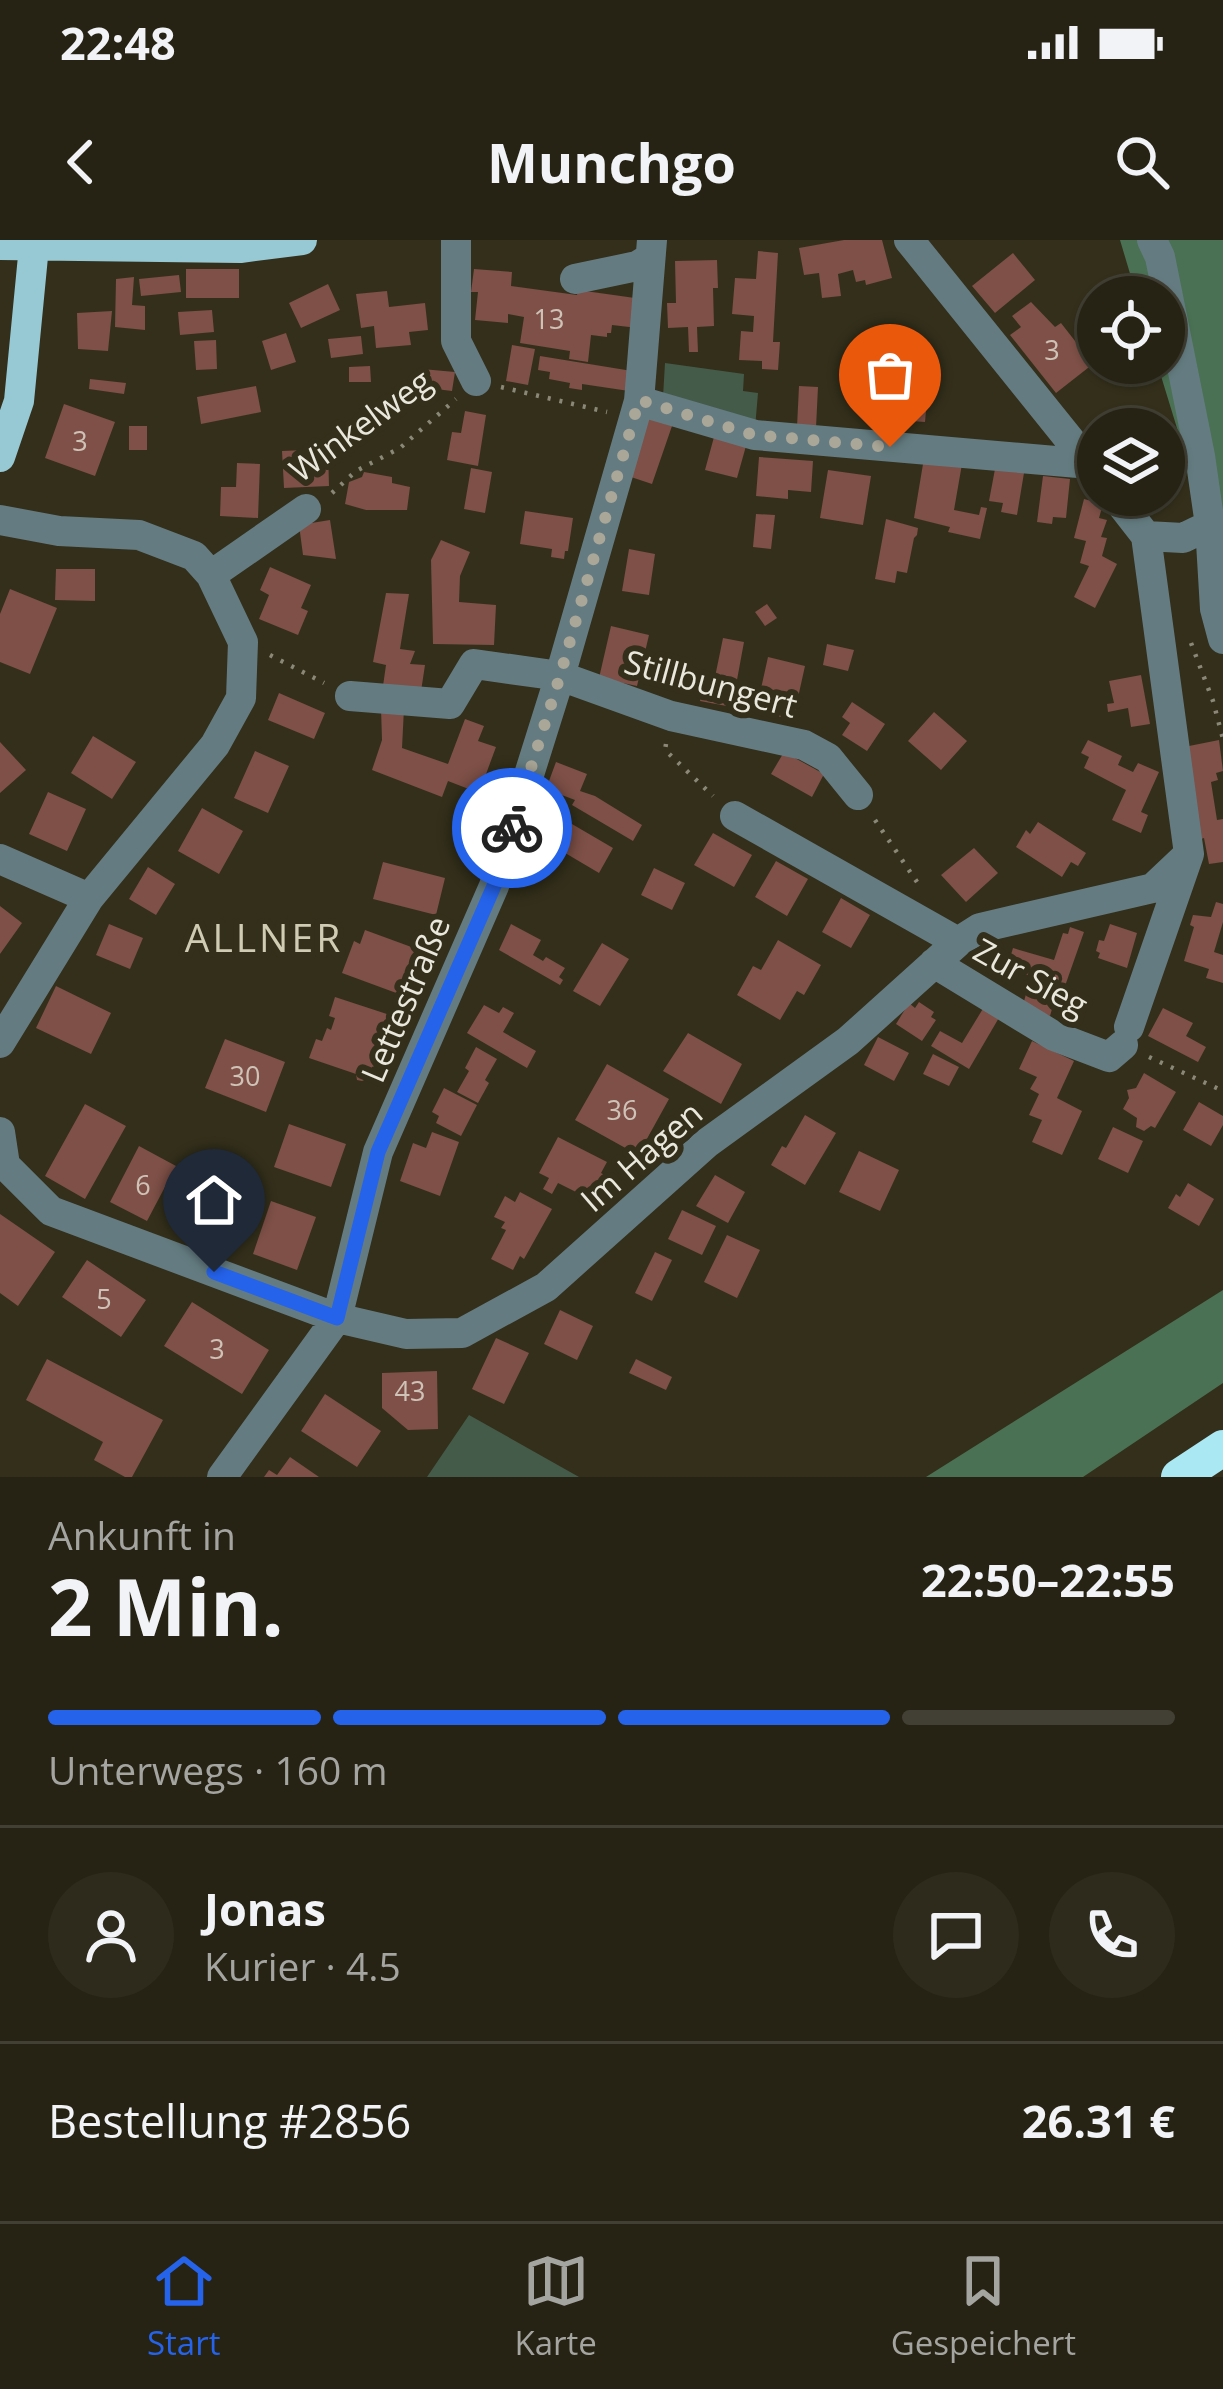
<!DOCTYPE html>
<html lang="de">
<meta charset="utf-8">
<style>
:root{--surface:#262314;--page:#2e2b1d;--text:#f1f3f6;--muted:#a4a4a0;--line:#424034;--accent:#2563eb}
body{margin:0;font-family:"Open Sans",sans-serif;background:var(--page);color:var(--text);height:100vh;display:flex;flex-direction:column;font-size:45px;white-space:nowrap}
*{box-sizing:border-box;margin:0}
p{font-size:39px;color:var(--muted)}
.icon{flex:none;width:66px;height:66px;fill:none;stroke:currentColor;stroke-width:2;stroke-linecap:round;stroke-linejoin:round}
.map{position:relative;height:1237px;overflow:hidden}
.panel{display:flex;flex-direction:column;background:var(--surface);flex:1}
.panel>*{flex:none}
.buttons{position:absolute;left:1077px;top:36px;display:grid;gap:24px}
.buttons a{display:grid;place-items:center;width:108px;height:108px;border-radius:50%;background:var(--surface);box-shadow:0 3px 9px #0004,0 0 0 3px var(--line);font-size:60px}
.pin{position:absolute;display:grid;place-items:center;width:102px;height:102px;color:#fff;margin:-123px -51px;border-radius:50% 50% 50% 0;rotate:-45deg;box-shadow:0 0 12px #0007}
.pin .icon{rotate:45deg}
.courier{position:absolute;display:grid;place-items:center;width:120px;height:120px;margin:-60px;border:9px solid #2563eb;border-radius:50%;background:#fff;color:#222;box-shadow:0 3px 15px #0007}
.overview em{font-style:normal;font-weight:700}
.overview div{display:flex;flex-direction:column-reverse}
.overview{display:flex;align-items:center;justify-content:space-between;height:204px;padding:0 48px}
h1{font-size:78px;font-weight:700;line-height:90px}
.bar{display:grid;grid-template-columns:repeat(4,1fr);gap:18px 12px;align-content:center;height:144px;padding:0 48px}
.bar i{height:15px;border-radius:9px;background:var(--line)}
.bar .selected{background:var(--accent)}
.bar p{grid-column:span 4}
.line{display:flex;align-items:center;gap:30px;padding:0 48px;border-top:3px solid var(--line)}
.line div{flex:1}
.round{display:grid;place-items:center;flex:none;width:126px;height:126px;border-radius:63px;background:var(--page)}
.status{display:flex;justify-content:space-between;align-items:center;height:84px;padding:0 60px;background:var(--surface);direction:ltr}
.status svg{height:33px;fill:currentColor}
header{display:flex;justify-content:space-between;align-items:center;height:156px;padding:0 48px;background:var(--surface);font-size:54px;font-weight:700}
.dock{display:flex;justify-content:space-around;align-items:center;height:168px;border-top:3px solid var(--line);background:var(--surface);font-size:33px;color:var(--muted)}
.dock a{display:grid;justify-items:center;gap:6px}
.dock .selected{color:var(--accent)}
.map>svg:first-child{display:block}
.green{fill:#445b49}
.forest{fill:#4a7153}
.building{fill:#7e5047}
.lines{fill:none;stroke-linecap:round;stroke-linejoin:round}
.path{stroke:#8b8878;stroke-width:4.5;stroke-dasharray:3 9;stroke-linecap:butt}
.minor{stroke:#647c81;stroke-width:30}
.major{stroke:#96c9d4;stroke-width:30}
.highway{stroke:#aae8f4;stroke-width:36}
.done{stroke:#aaa798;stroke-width:12;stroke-dasharray:0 21.6}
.route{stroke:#2563eb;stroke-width:15}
.labels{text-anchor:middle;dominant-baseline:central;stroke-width:12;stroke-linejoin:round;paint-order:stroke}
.number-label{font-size:27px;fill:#cfc2b7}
.street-label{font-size:33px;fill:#eae8dc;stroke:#332f1b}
.quarter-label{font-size:39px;letter-spacing:3px;fill:#d0ccb4;stroke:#332f1b}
</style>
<div class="status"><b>22:48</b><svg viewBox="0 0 49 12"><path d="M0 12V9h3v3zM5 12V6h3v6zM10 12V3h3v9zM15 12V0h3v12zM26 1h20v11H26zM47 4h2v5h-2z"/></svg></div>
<header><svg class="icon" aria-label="back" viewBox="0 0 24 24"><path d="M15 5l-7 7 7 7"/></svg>Munchgo<svg class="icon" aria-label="search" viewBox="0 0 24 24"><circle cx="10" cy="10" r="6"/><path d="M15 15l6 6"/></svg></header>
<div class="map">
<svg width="1223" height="1237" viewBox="0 0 1223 1237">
<rect width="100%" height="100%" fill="#332f1b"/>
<path class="green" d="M665,123L744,134L743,151L758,153L755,188L663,157Z
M469,1175L579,1237H427Z"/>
<path class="forest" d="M1120,0H1223V338L1157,123H1164V57H1137Z
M1223,1050V1143L1083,1237H926Z"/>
<path class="building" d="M844,0H882L892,38L866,45L865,40L856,42L853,30L838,34L841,56L822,58L819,33L804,35L799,8Z
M758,11L778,13L773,102H780L778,130L762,129V121L739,120L741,91L753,92L754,76L732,74L735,38L756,39Z
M1013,13L1035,40L995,73L972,46Z
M717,20L718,48H713L714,86L697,87L698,112H689L688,87L668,88L667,63H676L675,21Z
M186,29H239V58H186Z
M474,29L512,32L511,46L577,55L578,50L642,59L638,88L612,85L611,93H607V97L591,95L588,122L569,119L570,111L520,103L524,77L508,74V83L475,80L478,52H471Z
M179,35L181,52L141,56L139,39Z
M134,37L132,65L145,66V90L115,87L116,39Z
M328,44L340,70L301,88L289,63Z
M387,51L389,67L425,63L428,90L409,92L411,105L376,108L374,86L361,88L356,54Z
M1031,62L1055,87L1061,83L1093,124L1056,153L1010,95L1021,87L1012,76Z
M212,70L214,92L180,95L178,72Z
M112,71L108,111L78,109L77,73Z
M286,93L296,122L271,130L262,101Z
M361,96L363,114L331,118L328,99Z
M216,100L217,129L196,130L194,101Z
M512,105L535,109L528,145L506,141Z
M848,110L911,115L909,147L928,148L925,182L869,178L872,137L846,134Z
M540,116L632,131L629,151L582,144V150L569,148L570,143L549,139L550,132L538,130Z
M370,126L371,142H349V127Z
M422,129L455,132L452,151L420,147Z
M90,139L126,143L124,154L89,149Z
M256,146L261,172L201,184L197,157Z
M799,146L818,147L816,188L797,187Z
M64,164L115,182L95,236L45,218Z
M465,171L486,175L478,226L447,220L452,192L461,193Z
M644,176L672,186L652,244L625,235Z
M129,186H147V210H129Z
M714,197L746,206L737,238L705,230Z
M328,209L329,246L284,248L282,211Z
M759,217L813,221L811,252L788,250V259L756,256Z
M924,218L962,224L954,270L979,275L981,267L987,268L980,299L948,292L950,287L914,278Z
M237,223L260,224L258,278L220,276L221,247H236Z
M471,228L492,232L485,273L464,269Z
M995,229L1024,233L1017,275L1001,272L1003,263L989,261Z
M828,230L871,236L863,285L820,278Z
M364,232L392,237V243L410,247L407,270H366L345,264L349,242L362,237Z
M1043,236L1070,239L1066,278L1053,277L1052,284L1037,282Z
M1084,259L1103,264L1099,278L1107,280L1101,297L1107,298L1102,316L1117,324L1095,368L1074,357L1089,326L1080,323L1086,301L1074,298Z
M525,271L573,278L568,311H565L564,319L551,317L552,309L520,304Z
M756,274L775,275L771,309L753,307Z
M886,279L918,288L917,295L914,298L907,333L897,331L895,343L875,339Z
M330,280L336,319L303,315L299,285Z
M441,300L470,312L460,336L459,362L496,365L494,405L433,404L431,320Z
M629,309L655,314L649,355L622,351Z
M270,327L311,345L301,368L308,371L298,395L259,379L269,355L260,350Z
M56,329H95V361L55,360Z
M10,349L57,368L30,434L0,422V374Z
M386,353L409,354L400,409L415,411L410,424L425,425L420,458L382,453L386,425L373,422Z
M767,364L777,378L765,386L755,372Z
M611,386L649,395L637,446L599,438Z
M723,398L744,402L732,467L700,461L705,434L715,437Z
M827,404L854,410L848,431L823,425Z
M768,417L805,426L793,480L756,471Z
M1141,435L1150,484L1131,487L1128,468L1108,472L1107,464L1114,463L1109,441Z
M279,453L325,473L314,499L268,480Z
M852,462L885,484L867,511L842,495L850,483L842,477Z
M381,468H404L402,508L448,524L465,479L484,486L478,501L496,507L479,553L448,541L442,557L372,530L382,500Z
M934,472L967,501L941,530L908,501Z
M93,496L136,522L112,559L71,533Z
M1088,500L1122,516L1118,525L1133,532L1138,523L1159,532L1141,572L1148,575L1141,593L1112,580L1126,550L1084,528L1089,517L1081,513Z
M1219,500L1223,531L1216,533L1218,540L1211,542L1217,580L1223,579V622L1209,624L1204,598L1201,599L1184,507Z
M0,502L26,530L0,553Z
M255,511L289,526L268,573L234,558Z
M784,512L824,534L812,557L771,534Z
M556,522L587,534L580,551L595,556L642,585L633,601L572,565L575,560L546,549Z
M48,552L86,569L67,611L29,594Z
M202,568L243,591L219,634L178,611Z
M548,570L613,608L599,633L533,594Z
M1038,582L1086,613L1078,626L1071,622L1062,637L1016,607L1026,590L1030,594Z
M713,593L752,615L734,647L694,625Z
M974,608L998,633L966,662L941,635Z
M776,621L808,639L787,676L755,657Z
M383,622L445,638L436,675L373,659Z
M148,627L175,644L156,675L129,659Z
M654,628L685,643L672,670L641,655Z
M841,658L870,675L851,708L822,692Z
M1216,662L1223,664V682L1214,712L1223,715V743L1206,738L1209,729L1184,721L1194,687L1190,685L1193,675L1211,677Z
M0,666L22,683L0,714Z
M109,684L143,698L130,729L96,715Z
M511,684L541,700L533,715L543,721L546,717L565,728L559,737L563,740L560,745L499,710Z
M1110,684L1137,693L1127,728L1098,718L1100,713L1096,711L1099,700L1104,701Z
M1070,687L1084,692L1065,746L1059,744L1050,776L1023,765L1031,736L1007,728L1013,708L1054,720L1063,693L1068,694Z
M365,690L425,712L415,740L405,737L399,754L342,733L354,701L360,704Z
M778,700L821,725L804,755L797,751L780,780L737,755L753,726L761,730Z
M602,703L629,719L600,766L573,751Z
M56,746L111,773L91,814L36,788Z
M335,757L396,777L392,790L394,795L392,802L384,803L377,825L372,827L369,838L362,841L357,840L356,834L309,818L316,799L322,801L327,788L331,790L335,778L329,776Z
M919,762L934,772L931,777L936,780L922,801L896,784L909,763L915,768Z
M484,765L499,773L503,767L514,773L503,792L536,811L527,828L467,793Z
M984,767L1000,776L969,829L931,806L940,791L962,803Z
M1163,768L1193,783L1186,796L1206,807L1198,822L1148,796Z
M688,793L742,824L721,864L663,831Z
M878,797L909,813L894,841L864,825Z
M225,799L285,822L266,872L205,848Z
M1032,801L1074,821L1057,858L1082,871L1062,915L1032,902L1042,880L1029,875L1039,854L1030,849L1037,837L1019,829Z
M476,807L497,819L485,840L489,843L478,863L457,852L469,831L465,828Z
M933,814L959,827L949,846L923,834Z
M607,824L669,859L638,915L575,880Z
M1144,833L1176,852L1155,888L1151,886L1144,891L1136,887L1137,878L1123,869L1129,858L1127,850L1136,848Z
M444,848L477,865L461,896L436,883L439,876L432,872Z
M1199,862L1223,876V885L1211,906L1183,890Z
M85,864L126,886L85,959L45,936Z
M805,875L836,893L805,945L771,925L782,906L786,908Z
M289,884L346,904L331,947L274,927Z
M1113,887L1143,901L1128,933L1098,919Z
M432,892L459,902L440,956L400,941L413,903L426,908Z
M558,897L607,922L601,933L610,938L599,960L580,950L578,953L558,943L552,954L543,949L549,938L539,933Z
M139,906L176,926L147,981L110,962Z
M859,911L899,930L880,971L839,952Z
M715,935L745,952L728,983L696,966Z
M1188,943L1214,959L1199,986L1168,968L1176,954L1180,957Z
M520,952L552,969L524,1019L520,1016L513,1030L491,1019L506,990L501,988L505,982L494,977L505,956L515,962Z
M271,961L316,977L297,1030L253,1014Z
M682,970L716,986L702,1015L668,999Z
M0,974L55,1012L18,1066L0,1053Z
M727,995L760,1010L737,1058L704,1042Z
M655,1012L672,1020L652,1061L635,1053Z
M87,1020L146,1060L121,1097L62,1057Z
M192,1062L269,1110L242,1154L164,1106Z
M560,1070L593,1086L577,1120L544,1104Z
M496,1098L529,1113L504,1164L472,1149Z
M47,1119L163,1180L132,1237H125L94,1220L103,1202L26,1160Z
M636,1119L672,1137L666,1150L629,1133Z
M437,1131L438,1189L408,1190L382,1168V1133Z
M325,1154L381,1191L357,1227L301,1191Z
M290,1217L319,1237H264L269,1230L277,1235Z"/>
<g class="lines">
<path class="path" d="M501,147L607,172
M332,253L356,231L400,208L456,159
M1191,403L1213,461L1223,499
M270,415L324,443
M666,504L665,510L713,556
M875,580L919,645
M1149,817L1223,851"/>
<path class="minor" d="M456,0V101L476,141
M909,0L1094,230
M1152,0L1160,17L1200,216L1210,285L1215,369L1223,399
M575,39L637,26L650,18
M639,161L755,195L1090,224
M1114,255L1146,296L1183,298L1210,285
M0,280L59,291L139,295L194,316L211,335L243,402L241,458L215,505L89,658L0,803
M211,335L306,269
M350,456L450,464L474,424L560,436L671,476L804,505L828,518L858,555
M735,576L958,702
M0,619L89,658
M934,723L1054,796L1109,817L1123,805
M1129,787L1189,614L1146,296
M0,892L5,925L51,971L337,1078L406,1094L462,1093L546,1047L707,903L848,801L958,702L980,688L1153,648L1189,614
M222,1237L337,1078L378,912L494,646L560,436L639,161L652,0"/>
<path class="major" d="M0,5L240,8L302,0
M0,217L19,161L34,6"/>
<path class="highway" d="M1179,1237L1223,1208"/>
</g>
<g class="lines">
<path class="done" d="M512,588L560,436L639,160L754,195L890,207"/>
<path class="route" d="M214,1032L337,1078L378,912L494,646L512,588"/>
</g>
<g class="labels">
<g class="number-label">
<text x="549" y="78">13</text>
<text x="1052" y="109">3</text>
<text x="80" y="200">3</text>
<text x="245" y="835">30</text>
<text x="622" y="869">36</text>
<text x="143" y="944">6</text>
<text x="104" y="1058">5</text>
<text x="217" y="1108">3</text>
<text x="410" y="1150">43</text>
</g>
<g class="street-label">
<text transform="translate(360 185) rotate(-36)">Winkelweg</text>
<text transform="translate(711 443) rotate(15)">Stillbungert</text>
<text transform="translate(1031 737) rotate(29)">Zur Sieg</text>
<text transform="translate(405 759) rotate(-67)">Lettestraße</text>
<text transform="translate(641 916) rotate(-41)">Im Hagen</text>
</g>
<g class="quarter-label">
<text x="264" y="696">ALLNER</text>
</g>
</g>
</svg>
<div class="buttons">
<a><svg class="icon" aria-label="locate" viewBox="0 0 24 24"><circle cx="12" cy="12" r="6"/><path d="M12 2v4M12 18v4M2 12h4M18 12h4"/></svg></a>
<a><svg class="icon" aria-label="layers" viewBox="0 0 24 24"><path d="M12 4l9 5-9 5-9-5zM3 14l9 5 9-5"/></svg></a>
</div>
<div class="pin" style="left:890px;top:207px;background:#ea580c"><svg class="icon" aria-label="bag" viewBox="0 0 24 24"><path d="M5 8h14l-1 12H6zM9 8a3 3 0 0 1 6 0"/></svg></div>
<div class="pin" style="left:214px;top:1032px;background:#1f2937"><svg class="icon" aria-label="home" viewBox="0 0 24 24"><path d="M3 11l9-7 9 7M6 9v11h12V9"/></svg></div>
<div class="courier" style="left:512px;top:588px"><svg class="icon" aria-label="bike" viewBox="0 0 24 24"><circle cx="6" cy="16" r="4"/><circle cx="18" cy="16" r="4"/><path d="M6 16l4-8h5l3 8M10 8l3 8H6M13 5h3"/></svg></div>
</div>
<section class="panel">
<div class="overview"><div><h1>2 Min.</h1><p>Ankunft in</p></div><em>22:50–22:55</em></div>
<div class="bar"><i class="selected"></i><i class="selected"></i><i class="selected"></i><i></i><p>Unterwegs · 160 m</p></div>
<div class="line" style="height:216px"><a class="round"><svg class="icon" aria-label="person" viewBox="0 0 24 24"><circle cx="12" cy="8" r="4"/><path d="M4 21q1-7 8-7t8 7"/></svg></a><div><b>Jonas</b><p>Kurier · 4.5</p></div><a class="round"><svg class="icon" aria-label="chat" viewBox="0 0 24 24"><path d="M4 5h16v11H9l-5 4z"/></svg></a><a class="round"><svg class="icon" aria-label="phone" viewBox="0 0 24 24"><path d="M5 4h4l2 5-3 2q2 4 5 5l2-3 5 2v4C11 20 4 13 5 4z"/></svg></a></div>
<div class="line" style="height:156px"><div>Bestellung #2856</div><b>26.31 €</b></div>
</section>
<nav class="dock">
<a class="selected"><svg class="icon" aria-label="home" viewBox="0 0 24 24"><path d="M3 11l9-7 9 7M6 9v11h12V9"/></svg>Start</a>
<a><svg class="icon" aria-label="map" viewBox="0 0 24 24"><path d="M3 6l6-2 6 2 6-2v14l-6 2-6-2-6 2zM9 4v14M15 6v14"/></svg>Karte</a>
<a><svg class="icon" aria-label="saved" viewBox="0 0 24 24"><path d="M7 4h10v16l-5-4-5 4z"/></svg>Gespeichert</a>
</nav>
